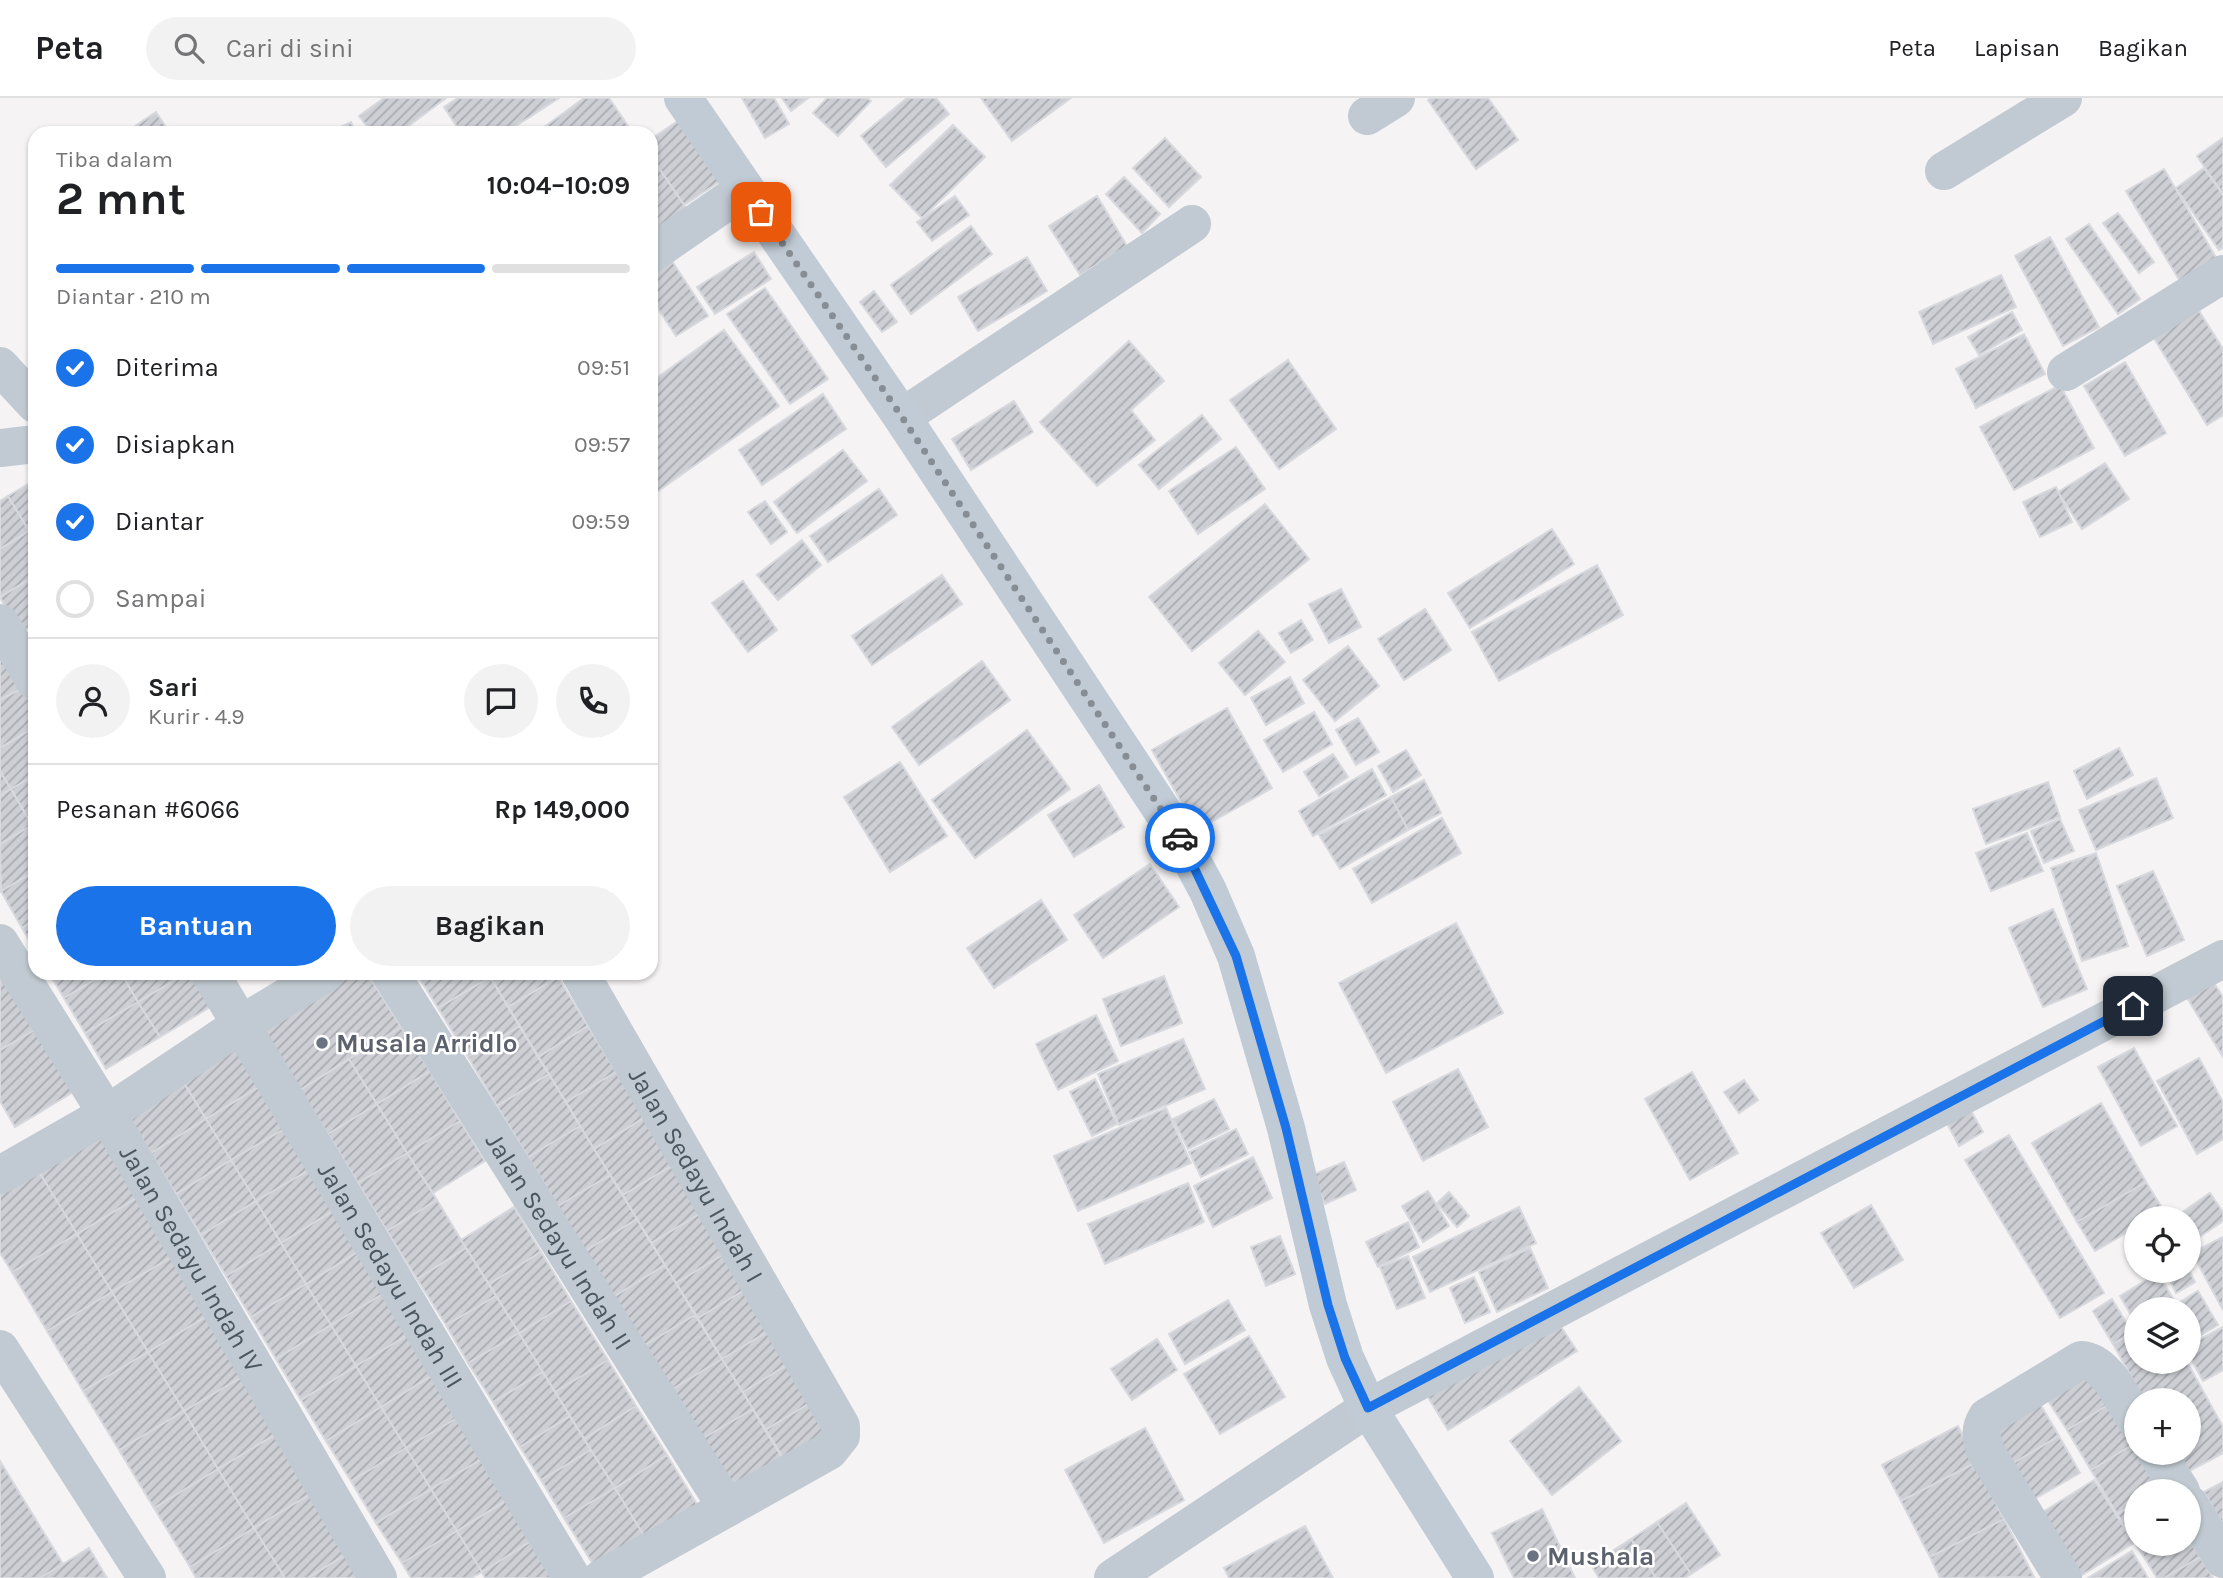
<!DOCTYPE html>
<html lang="id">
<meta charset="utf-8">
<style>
:root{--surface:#fff;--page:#f2f2f2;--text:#202124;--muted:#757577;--line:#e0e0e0;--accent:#1a73e8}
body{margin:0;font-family:Karla,sans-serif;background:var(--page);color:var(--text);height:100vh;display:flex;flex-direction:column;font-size:26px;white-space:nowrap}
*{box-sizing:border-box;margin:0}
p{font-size:23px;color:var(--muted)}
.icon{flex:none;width:38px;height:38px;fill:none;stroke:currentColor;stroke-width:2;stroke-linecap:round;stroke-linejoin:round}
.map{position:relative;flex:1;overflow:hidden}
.sheet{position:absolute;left:28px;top:28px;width:630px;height:854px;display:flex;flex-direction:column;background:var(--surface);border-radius:21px;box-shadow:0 2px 5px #0004}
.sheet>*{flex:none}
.fabs{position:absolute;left:2124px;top:1108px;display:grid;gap:14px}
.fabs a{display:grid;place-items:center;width:77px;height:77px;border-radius:50%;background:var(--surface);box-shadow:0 2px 5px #0004;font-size:35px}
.pin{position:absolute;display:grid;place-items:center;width:60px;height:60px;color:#fff;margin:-30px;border-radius:14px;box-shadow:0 4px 10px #0006}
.courier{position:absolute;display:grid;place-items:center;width:70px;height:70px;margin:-35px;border:5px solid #1a73e8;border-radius:50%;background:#fff;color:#222;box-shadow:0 2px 9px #0007}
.head em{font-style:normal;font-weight:700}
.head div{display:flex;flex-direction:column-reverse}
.head{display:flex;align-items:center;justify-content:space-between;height:119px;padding:0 28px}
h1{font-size:46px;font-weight:700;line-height:52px}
.bar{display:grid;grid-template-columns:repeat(4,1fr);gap:10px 7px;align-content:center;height:84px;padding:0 28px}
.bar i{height:9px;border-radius:5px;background:var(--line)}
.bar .on{background:var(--accent)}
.bar p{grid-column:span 4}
.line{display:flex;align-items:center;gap:18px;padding:0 28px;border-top:2px solid var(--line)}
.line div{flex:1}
.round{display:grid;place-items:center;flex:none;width:74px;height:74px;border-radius:37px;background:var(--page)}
ol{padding:0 28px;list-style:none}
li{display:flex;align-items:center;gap:21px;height:77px}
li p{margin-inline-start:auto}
li .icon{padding:7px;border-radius:50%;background:var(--accent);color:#fff;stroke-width:4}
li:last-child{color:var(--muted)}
li i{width:38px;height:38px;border:4px solid var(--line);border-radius:50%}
.cta{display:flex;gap:14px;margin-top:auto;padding:14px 28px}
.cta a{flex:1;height:80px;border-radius:42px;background:var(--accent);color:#fff;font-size:28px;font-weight:700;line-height:80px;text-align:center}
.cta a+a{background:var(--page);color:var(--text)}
header{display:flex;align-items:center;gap:42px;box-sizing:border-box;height:98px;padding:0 35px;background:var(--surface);border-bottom:2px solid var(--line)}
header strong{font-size:33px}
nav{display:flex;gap:38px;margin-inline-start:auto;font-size:24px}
.search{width:490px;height:63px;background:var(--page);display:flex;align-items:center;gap:18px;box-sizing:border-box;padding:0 24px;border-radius:38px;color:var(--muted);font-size:26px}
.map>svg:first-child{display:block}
.building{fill:url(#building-hatch);stroke:#d7d9de;stroke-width:2}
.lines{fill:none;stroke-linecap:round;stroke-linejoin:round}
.street{stroke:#c1cad2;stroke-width:38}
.secondary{stroke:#c1cbd6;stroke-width:38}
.done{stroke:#868d94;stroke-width:7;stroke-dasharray:0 12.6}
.route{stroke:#1a73e8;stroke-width:9}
.worship-dot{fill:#6b7280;stroke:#fff;stroke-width:2.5}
.labels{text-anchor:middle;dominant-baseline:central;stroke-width:5;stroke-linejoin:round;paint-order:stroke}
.worship-label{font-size:26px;font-weight:bold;fill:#5b616d;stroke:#fff;text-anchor:start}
.street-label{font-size:26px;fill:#4a5661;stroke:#fff}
</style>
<header>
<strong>Peta</strong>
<div class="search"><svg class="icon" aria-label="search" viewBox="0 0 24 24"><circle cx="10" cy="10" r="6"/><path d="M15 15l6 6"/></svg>Cari di sini</div>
<nav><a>Peta</a><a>Lapisan</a><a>Bagikan</a></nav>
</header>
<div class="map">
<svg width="2223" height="1480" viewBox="0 0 2223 1480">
<defs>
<pattern id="building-hatch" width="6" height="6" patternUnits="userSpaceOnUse" patternTransform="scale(1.75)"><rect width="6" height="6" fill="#cdcfd5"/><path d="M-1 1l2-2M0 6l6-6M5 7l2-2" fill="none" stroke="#a8abb0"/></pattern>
</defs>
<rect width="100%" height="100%" fill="#f5f3f3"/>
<path class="building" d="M384,0H446L399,35H372L359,18Z
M458,0H559L505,35H461L444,9Z
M584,0H609L628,28L618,35H536Z
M742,0H774L789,26L765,40Z
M782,0H808L791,13Z
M827,0H867L871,3L838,38L813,15Z
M907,0H936L949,16L886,69L861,38Z
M981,0H1071L1012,43Z
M1431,0H1488L1518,42L1476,71L1428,2Z
M156,14L170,35H125Z
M681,21L722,82L684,107L651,58V41Z
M351,24L356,35H328Z
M953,27L985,59L922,120L890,87Z
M1165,40L1201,79L1169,109L1133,70Z
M2223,40V96L2197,58Z
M651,59L690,115L651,141Z
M2204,70L2223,97V150L2219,152L2176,90Z
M2164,71L2218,163L2181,185L2126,93Z
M1124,79L1160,116L1142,135L1106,96Z
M955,98L969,117L932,143L917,124Z
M1097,98L1127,148L1080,177L1049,128Z
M2118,115L2154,164L2139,175L2103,125Z
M2089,126L2140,201L2118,216L2066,141Z
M971,128L992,156L911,216L891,187Z
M2050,139L2099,229L2063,248L2015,158Z
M754,154L771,181L715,216L697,189Z
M1027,159L1047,193L978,233L958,199Z
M672,163L708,218L676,238L651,200V176Z
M2001,177L2016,209L1933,246L1919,214Z
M765,190L828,281L790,306L727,216Z
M874,193L897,224L882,234L860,204Z
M2194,205L2223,251V317L2207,327L2149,232Z
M2012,214L2022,232L1979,257L1968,239Z
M724,232L779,308L651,398V284Z
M2024,236L2045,276L1976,310L1956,271Z
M1129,243L1164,283L1131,312L1155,342L1097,388L1040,324Z
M1288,262L1336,331L1279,371L1230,302Z
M2125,264L2166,335L2125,358L2084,288Z
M2060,287L2094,350L2014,392L1980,329Z
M823,296L846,331L762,387L739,352Z
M1014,303L1033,334L971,372L952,341Z
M1202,317L1221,341L1159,391L1139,367Z
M1236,349L1265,391L1198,436L1169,393Z
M843,352L867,383L797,435L774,404Z
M2105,365L2129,401L2082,431L2058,394Z
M35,382V430L29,433L8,398Z
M2056,389L2072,424L2040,439L2023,404Z
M879,391L897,417L828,464L810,438Z
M8,398L29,433L0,451V403Z
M765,403L787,434L771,446L748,414Z
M1265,406L1309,461L1192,553L1149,499Z
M1552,431L1574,466L1470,530L1448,495Z
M29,433L35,442V478L0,499V451Z
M802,442L821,467L778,502L757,477Z
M1597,467L1623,517L1499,583L1472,534Z
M942,477L962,506L872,567L852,538Z
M35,478V526L19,535L0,499Z
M743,483L777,532L748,554L712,505Z
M1341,491L1361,529L1329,545L1309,506Z
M1425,511L1451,552L1404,582L1378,541Z
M1301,522L1313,542L1291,555L1279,535Z
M1258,533L1285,564L1245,597L1219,565Z
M1348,548L1379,588L1335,623L1303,582Z
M0,554L22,590L0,602Z
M982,563L1010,602L919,667L892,629Z
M1290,579L1304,605L1266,627L1251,600Z
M22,590L35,612V629L0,650V602Z
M1227,610L1272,690L1197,732L1152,652Z
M1314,614L1332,646L1283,674L1264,642Z
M1358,620L1379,654L1356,667L1336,632Z
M35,629V677L11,691L0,673V650Z
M1027,632L1070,691L975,760L932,702Z
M2119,650L2133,677L2087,701L2074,673Z
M1406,652L1421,677L1393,694L1378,668Z
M1333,656L1348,679L1319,698L1304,674Z
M900,664L947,738L890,774L844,699Z
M1372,671L1386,697L1313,738L1299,713Z
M0,673L11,691L0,698Z
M35,677V725L32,727L11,691Z
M2156,680L2173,720L2096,752L2079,712Z
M1424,682L1441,715L1408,732L1391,699Z
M2048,684L2060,719L1986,746L1973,711Z
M1099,687L1124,729L1074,759L1048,717Z
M11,691L32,727L0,746V698Z
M1391,699L1408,732L1340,771L1319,737Z
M1442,720L1461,755L1372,805L1353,771Z
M2060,721L2074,753L2044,765L2031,733Z
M32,727L35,731V773L1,793L0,746Z
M2027,735L2043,773L1991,793L1976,755Z
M2096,755L2128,848L2082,863L2051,770Z
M1150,766L1179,809L1103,860L1074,817Z
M35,773V821L22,830L1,793Z
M2153,773L2184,842L2147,858L2117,788Z
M1041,802L1067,842L994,890L967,850Z
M2053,811L2087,891L2043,909L2009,830Z
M35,821V852L22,830Z
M1456,825L1503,915L1386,975L1339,885Z
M0,872L38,930L0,952Z
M49,875H106L64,900Z
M106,875H121L138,904L85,935L64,900Z
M121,875H187L138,904Z
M187,875H193L212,908L160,939L138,904Z
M348,875H367L401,929L300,992L260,930Z
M416,875H488L490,879L438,910Z
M488,875H556L558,879L508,909Z
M1164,878L1182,925L1121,948L1103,901Z
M490,879L520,928L468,959L438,910Z
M558,879L588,928L538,959L508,909Z
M2212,882L2223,899V959L2186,898Z
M138,904L160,939L106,971L85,935Z
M1096,917L1118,963L1058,992L1036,946Z
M520,928L549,976L497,1008L468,959Z
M588,928L616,974L566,1004L538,959Z
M401,929L430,973L377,1006L349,961Z
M38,930L75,993L15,1029L0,1003V952Z
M1183,941L1205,991L1119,1027L1098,976Z
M235,947L260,988L206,1021L181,980Z
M2134,950L2177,1028L2141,1048L2098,969Z
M2199,960L2223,1004V1041L2197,1056L2157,983Z
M349,961L377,1006L328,1036L300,992Z
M1458,971L1488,1029L1423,1063L1393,1004Z
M430,973L460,1023L407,1055L377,1006Z
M616,974L644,1020L594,1051L566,1004Z
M1692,974L1738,1055L1690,1082L1645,1001Z
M549,976L580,1028L528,1059L497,1008Z
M181,980L206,1021L151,1055L126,1014Z
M1095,981L1117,1026L1092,1038L1070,994Z
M1744,982L1758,1002L1739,1015L1724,994Z
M260,988L286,1030L231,1062L206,1021Z
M1963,999L1983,1034L1959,1048L1940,1012Z
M1214,1001L1229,1031L1188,1051L1173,1021Z
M2101,1005L2146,1084L2077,1124L2032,1045Z
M377,1006L407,1055L358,1085L328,1036Z
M1166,1010L1191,1065L1078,1113L1054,1058Z
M644,1020L673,1067L623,1097L594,1051Z
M206,1021L231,1062L176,1096L151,1055Z
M460,1023L485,1063L433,1095L407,1055Z
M580,1028L610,1077L558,1108L528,1059Z
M286,1030L311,1071L256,1103L231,1062Z
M1236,1031L1248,1056L1201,1079L1189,1054Z
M101,1034L140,1098L77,1136L38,1072Z
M2009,1037L2104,1195L2060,1220L1965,1062Z
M407,1055L437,1102L387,1133L358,1085Z
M1253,1059L1272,1100L1213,1129L1194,1088Z
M231,1062L256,1103L201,1137L176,1096Z
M1344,1064L1356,1092L1325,1106L1312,1077Z
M673,1067L701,1115L651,1145L623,1097Z
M311,1071L336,1111L281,1145L256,1103Z
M38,1072L77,1136L12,1174L0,1155V1095Z
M610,1077L637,1121L585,1153L558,1108Z
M2146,1084L2164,1113L2153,1120H2137V1129L2095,1153L2077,1124Z
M1188,1085L1204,1124L1105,1166L1088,1126Z
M1428,1093L1449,1128L1423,1144L1402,1108Z
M1449,1094L1469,1118L1457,1129L1437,1105Z
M2210,1095L2223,1114V1123L2189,1146V1120H2174Z
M140,1098L175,1157L112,1194L77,1136Z
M437,1102L466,1150L417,1181L387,1133Z
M256,1103L281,1145L226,1178L201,1137Z
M1871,1107L1903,1162L1854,1190L1821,1135Z
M514,1109L541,1154L489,1186L461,1142Z
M1519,1109L1536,1145L1430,1194L1413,1159Z
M336,1111L361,1152L306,1186L281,1145Z
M701,1115L726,1155L676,1185L651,1145Z
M637,1121L665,1167L613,1199L585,1153Z
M1408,1124L1419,1149L1378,1169L1366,1144Z
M77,1136L112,1194L47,1233L12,1174Z
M1280,1138L1295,1176L1266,1188L1251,1149Z
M2223,1139V1212L2192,1155Z
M281,1145L306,1186L251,1219L226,1178Z
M466,1150L496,1198L446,1227L417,1181Z
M1530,1150L1548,1190L1497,1214L1479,1174Z
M361,1152L386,1194L331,1227L306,1186Z
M541,1154L571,1203L519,1235L489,1186Z
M726,1155L748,1190L698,1220L676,1185Z
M175,1157L210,1216L148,1254L112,1194Z
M1408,1158L1425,1200L1397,1211L1380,1169Z
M665,1167L695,1217L643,1248L613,1199Z
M2189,1172L2195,1184L2176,1195L2165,1173Z
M2158,1175L2176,1206L2168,1211H2137V1227L2120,1198Z
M1474,1179L1490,1214L1465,1225L1450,1190Z
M306,1186L331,1227L276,1261L251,1219Z
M748,1190L772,1231L722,1261L698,1220Z
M2198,1193L2218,1227L2189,1244V1211H2169Z
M112,1194L148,1254L83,1293L47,1233Z
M386,1194L411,1235L356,1268L331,1227Z
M496,1198L519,1235L468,1265L446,1227Z
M2112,1201L2132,1234L2113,1246L2093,1213Z
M1228,1202L1245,1232L1185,1266L1169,1236Z
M571,1203L608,1262L555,1294L519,1235Z
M1552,1215L1577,1253L1448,1332L1425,1294Z
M210,1216L247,1276L184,1313L148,1254Z
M695,1217L722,1261L671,1292L643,1248Z
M331,1227L356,1268L301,1302L276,1261Z
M2223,1229V1272L2203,1283L2189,1257V1247Z
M772,1231L792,1264L743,1294L722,1261Z
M2137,1233V1264H2187L2223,1329V1355L2184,1376L2172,1354H2189V1302H2144L2113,1246Z
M411,1235L436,1275L381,1309L356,1268Z
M519,1235L543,1274L493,1304L468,1265Z
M1249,1238L1285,1299L1220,1336L1184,1276Z
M1157,1241L1177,1272L1132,1302L1111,1271Z
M148,1254L184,1313L119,1352L83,1293Z
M722,1261L753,1311L700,1342L671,1292Z
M608,1262L636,1308L584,1341L555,1294Z
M792,1264L815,1302L765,1332L743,1294Z
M356,1268L381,1309L326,1343L301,1302Z
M2086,1273L2108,1307L2067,1332L2045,1298Z
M543,1274L570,1318L520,1349L493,1304Z
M436,1275L462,1317L406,1350L381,1309Z
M247,1276L281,1333L218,1371L184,1313Z
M1579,1289L1621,1343L1552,1397L1510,1343Z
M815,1302L836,1336L786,1366L765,1332Z
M2039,1304L2059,1338L2010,1367L1990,1333Z
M2108,1307L2132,1347L2091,1372L2067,1332Z
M636,1308L667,1357L615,1390L584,1341Z
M381,1309L406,1350L351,1383L326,1343Z
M753,1311L784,1361L731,1392L700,1342Z
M184,1313L218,1371L154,1410L119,1352Z
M462,1317L487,1358L431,1391L406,1350Z
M570,1318L591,1352L541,1382L520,1349Z
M1958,1328L1975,1365L1901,1403L1882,1367Z
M1145,1330L1184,1402L1104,1445L1065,1372Z
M281,1333L317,1392L254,1430L218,1371Z
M2059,1338L2080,1375L2031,1403L2010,1367Z
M2132,1347L2158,1391L2137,1393V1404L2117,1416L2091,1372Z
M406,1350L431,1391L376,1425L351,1383Z
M591,1352L615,1390L564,1420L541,1382Z
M667,1357L698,1408L646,1441L615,1390Z
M487,1358L512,1399L457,1433L431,1391Z
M0,1363L63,1466L40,1480H0Z
M1975,1365L2004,1421L1930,1459L1901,1403Z
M218,1371L254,1430L190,1469L154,1410Z
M2094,1382L2134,1445L2077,1480L2038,1417Z
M2223,1384V1427L2204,1394Z
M615,1390L646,1441L596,1471L564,1420Z
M431,1391L457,1433L402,1465L376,1425Z
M317,1392L353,1452L308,1480H285L254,1430Z
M512,1399L536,1440L482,1474L457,1433Z
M2137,1404V1444L2135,1445L2117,1416Z
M1686,1405L1720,1457L1691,1476L1657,1424Z
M1542,1411L1575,1480H1514L1492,1435Z
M2004,1421L2034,1479L1940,1480L1930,1459Z
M1657,1424L1691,1476L1685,1480H1656L1631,1441Z
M1305,1428L1333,1480H1229L1224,1470Z
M254,1430L285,1480H196L190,1469Z
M457,1433L482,1474L471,1480H411L402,1465Z
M536,1440L561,1480H485L482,1474Z
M1631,1441L1656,1480H1599L1591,1467Z
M2189,1441L2200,1459L2164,1480H2157L2135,1445L2189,1446Z
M89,1450L107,1480H40L63,1466Z
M353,1452L370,1480H308Z
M2132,1453L2148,1480H2088Z
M2200,1459L2213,1480H2164Z"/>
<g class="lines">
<g class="street">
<path d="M1367,18L1396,0"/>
<path d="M1944,73L2063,0"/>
<path d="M651,156L745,91"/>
<path d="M0,268L35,306"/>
<path d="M2066,274L2223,176"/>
<path d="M902,319L1192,126"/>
<path d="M0,350L35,346"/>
<path d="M0,525L35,583"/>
<path id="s1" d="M0,845L107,1016L378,1480"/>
<path id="s2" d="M210,875L572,1480"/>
<path id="s3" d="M390,875L727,1410"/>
<path id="s4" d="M580,875L841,1328V1338L829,1353L602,1480"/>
<path d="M0,1077L107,1016L240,927L326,875"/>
<path d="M0,1251L147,1480"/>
<path d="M2156,1354L2181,1393"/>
<path d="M2189,1406L2223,1461"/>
<path d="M1113,1480L1368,1310L2223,861"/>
<path d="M2063,1480L1985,1352C1981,1338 1979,1332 1987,1319L2081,1262C2107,1263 2124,1304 2137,1324"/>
</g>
<path class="secondary" d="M683,0L902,319L1177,735L1208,793L1236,858L1286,1030L1328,1207L1345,1260L1368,1310L1475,1480"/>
</g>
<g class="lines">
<path class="done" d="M761,114L902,319L1180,740"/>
<path class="route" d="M1180,740L1236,858L1286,1030L1328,1207L1345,1260L1368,1310L2133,908"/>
</g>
<g class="worship-dot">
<circle cx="322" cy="945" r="7"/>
<circle cx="1533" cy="1458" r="7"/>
</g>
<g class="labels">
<g class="worship-label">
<text x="336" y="945">Musala Arridlo</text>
<text x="1547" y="1458">Mushala</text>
</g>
<g class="street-label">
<text stroke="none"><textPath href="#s4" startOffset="233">Jalan Sedayu Indah I</textPath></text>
<text stroke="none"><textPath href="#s3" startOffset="317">Jalan Sedayu Indah II</textPath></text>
<text stroke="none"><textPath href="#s1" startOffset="369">Jalan Sedayu Indah IV</textPath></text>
<text stroke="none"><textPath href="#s2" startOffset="352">Jalan Sedayu Indah III</textPath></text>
</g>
</g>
</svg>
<div class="fabs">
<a><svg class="icon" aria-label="locate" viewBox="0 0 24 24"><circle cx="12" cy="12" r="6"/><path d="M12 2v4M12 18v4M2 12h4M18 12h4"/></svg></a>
<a><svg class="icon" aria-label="layers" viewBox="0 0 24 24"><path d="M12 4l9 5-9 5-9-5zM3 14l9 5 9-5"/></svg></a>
<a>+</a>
<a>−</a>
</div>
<div class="pin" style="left:761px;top:114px;background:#ea580c"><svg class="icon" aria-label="bag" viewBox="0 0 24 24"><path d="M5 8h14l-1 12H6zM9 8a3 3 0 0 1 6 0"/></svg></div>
<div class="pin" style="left:2133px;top:908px;background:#1f2937"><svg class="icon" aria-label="home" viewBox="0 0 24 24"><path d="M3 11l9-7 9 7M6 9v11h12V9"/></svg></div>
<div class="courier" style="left:1180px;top:740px"><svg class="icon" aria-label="car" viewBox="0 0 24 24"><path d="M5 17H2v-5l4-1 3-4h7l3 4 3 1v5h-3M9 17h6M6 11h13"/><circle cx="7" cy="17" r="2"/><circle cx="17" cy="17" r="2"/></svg></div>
<section class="sheet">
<div class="head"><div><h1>2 mnt</h1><p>Tiba dalam</p></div><em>10:04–10:09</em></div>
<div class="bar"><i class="on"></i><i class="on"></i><i class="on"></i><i></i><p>Diantar · 210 m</p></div>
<ol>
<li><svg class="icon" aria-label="check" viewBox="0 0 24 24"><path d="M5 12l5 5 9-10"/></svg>Diterima<p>09:51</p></li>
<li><svg class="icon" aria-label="check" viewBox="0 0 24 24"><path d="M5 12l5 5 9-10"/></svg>Disiapkan<p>09:57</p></li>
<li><svg class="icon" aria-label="check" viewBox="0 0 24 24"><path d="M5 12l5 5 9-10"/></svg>Diantar<p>09:59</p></li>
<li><i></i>Sampai</li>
</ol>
<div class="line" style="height:126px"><a class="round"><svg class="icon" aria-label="person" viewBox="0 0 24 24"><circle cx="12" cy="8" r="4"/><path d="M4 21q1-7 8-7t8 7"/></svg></a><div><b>Sari</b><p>Kurir · 4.9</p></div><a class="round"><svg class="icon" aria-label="chat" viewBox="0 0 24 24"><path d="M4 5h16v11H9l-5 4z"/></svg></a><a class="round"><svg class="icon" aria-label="phone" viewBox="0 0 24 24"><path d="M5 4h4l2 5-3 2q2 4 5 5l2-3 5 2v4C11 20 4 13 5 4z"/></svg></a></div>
<div class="line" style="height:91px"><div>Pesanan #6066</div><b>Rp 149,000</b></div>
<div class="cta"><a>Bantuan</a><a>Bagikan</a></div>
</section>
</div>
